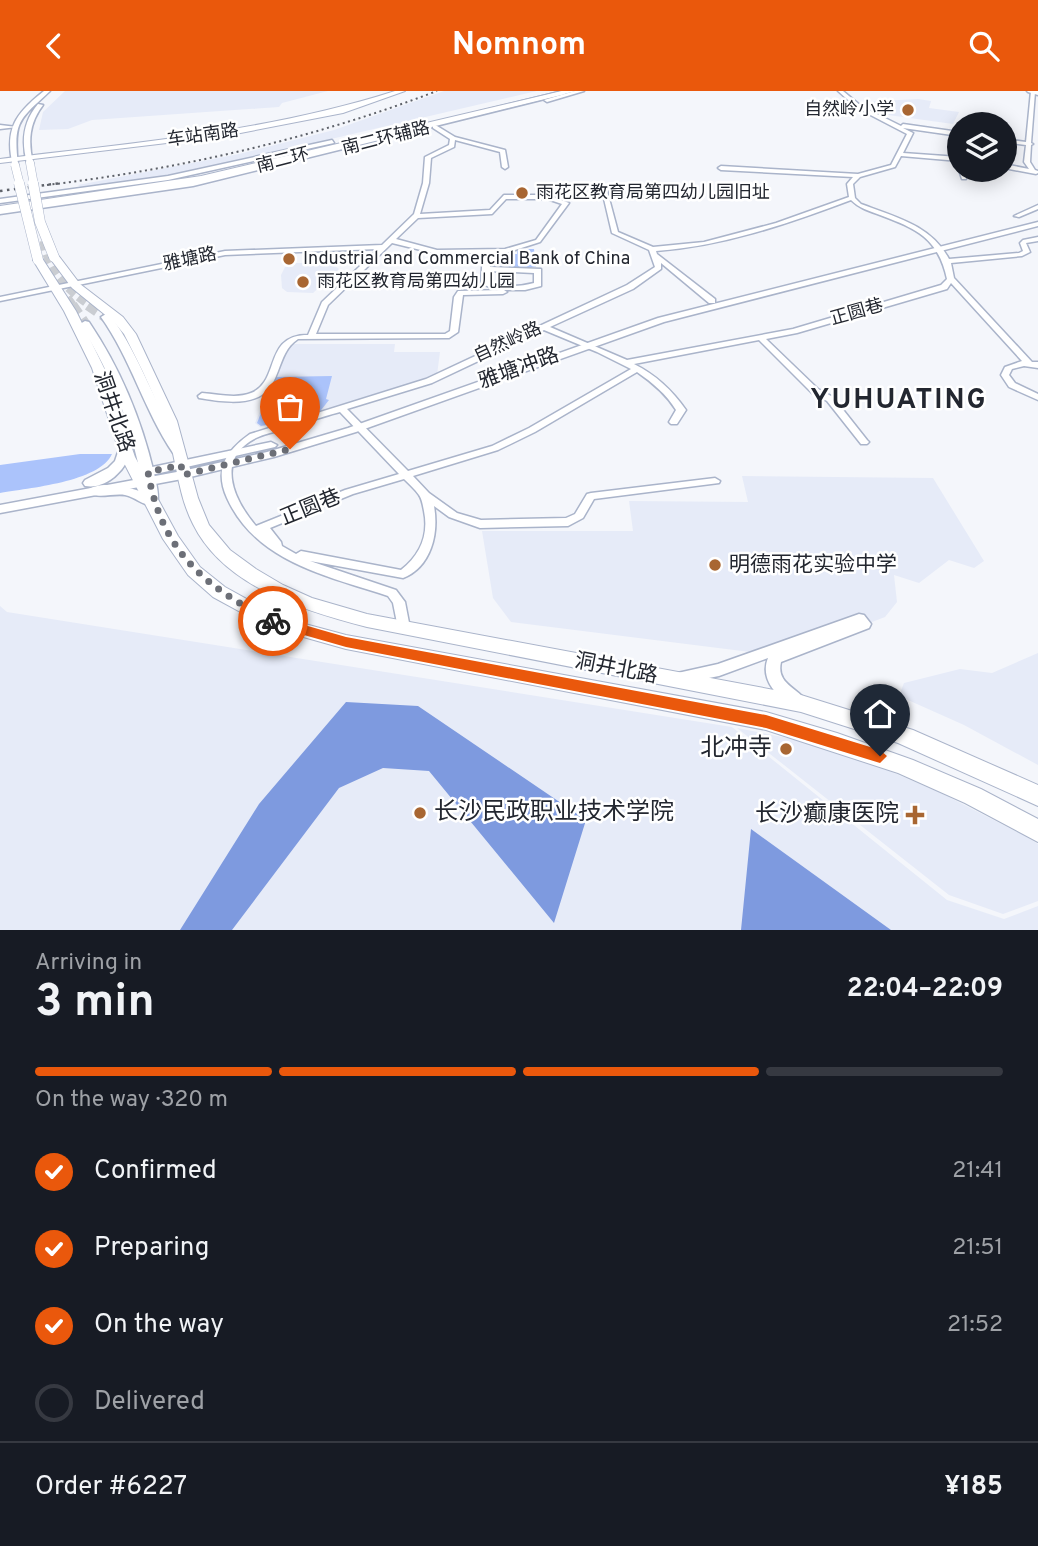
<!DOCTYPE html>
<meta charset="utf-8">
<style>
:root{--surface:#171b24;--page:#20242c;--text:#f1f3f6;--muted:#9ea1a6;--line:#363941;--accent:#ea580c}
body{margin:0;font-family:Overpass,"Noto Sans SC",sans-serif;background:var(--page);color:var(--text);height:100vh;display:flex;flex-direction:column;font-size:26px;white-space:nowrap}
*{box-sizing:border-box;margin:0}
p{font-size:23px;color:var(--muted)}
.icon{flex:none;width:38px;height:38px;fill:none;stroke:currentColor;stroke-width:2;stroke-linecap:round;stroke-linejoin:round}
.map{position:relative;height:839px;overflow:hidden}
.side{display:flex;flex-direction:column;background:var(--surface);flex:1}
.side>*{flex:none}
.buttons{position:absolute;left:947px;top:21px;display:grid;gap:14px}
.buttons a{display:grid;place-items:center;width:70px;height:70px;border-radius:50%;background:var(--surface);box-shadow:0 4px 18px #0003;font-size:35px}
.pin{position:absolute;display:grid;place-items:center;width:60px;height:60px;color:#fff;margin:-72px -30px;border-radius:50% 50% 50% 0;rotate:-45deg;box-shadow:0 0 7px #0007}
.pin .icon{rotate:45deg}
.courier{position:absolute;display:grid;place-items:center;width:70px;height:70px;margin:-35px;border:5px solid #ea580c;border-radius:50%;background:#fff;color:#222;box-shadow:0 2px 9px #0007}
.overview em{font-style:normal;font-weight:700}
.overview div{display:flex;flex-direction:column-reverse}
.overview{display:flex;align-items:center;justify-content:space-between;height:119px;padding:0 35px}
h1{font-size:46px;font-weight:700;line-height:52px}
.bar{display:grid;grid-template-columns:repeat(4,1fr);gap:10px 7px;align-content:center;height:84px;padding:0 35px}
.bar i{height:9px;border-radius:5px;background:var(--line)}
.bar .selected{background:var(--accent)}
.bar p{grid-column:span 4}
.line{display:flex;align-items:center;gap:18px;padding:0 35px;border-top:2px solid var(--line)}
.line div{flex:1}
ol{padding:0 35px;list-style:none}
li{display:flex;align-items:center;gap:21px;height:77px}
li p{margin-inline-start:auto}
li .icon{padding:7px;border-radius:50%;background:var(--accent);color:#fff;stroke-width:4}
li:last-child{color:var(--muted)}
li i{width:38px;height:38px;border:4px solid var(--line);border-radius:50%}
header{display:flex;justify-content:space-between;align-items:center;height:91px;padding:0 35px;background:var(--accent);color:#fff;font-size:32px;font-weight:700}
.map>svg:first-child{display:block}
.built{fill:#e6ebf8}
.green{fill:#abc3fb}
.water{fill:#7e9adf}
.lines{fill:none;stroke-linecap:round;stroke-linejoin:round}
.secondary-tunnel-far1{stroke:#cacdd2;stroke-width:9;stroke-dasharray:9 4.5;stroke-linecap:butt}
.secondary-tunnel{stroke:#cacdd2;stroke-width:11;stroke-dasharray:11 6;stroke-linecap:butt}
.minor-casing{stroke:#aab4ca;stroke-width:3}
.tertiary-casing{stroke:#aab4ca;stroke-width:3}
.secondary-casing{stroke:#aab4ca;stroke-width:3}
.primary-casing{stroke:#aab4ca;stroke-width:2}
.trunk-casing{stroke:#aab4ca;stroke-width:2}
.minor{fill:#fff;fill-rule:evenodd}
.tertiary{fill:#fff;fill-rule:evenodd}
.secondary{fill:#fff;fill-rule:evenodd}
.primary{fill:#fff;fill-rule:evenodd}
.trunk{fill:#fff;fill-rule:evenodd}
.rail-far1{stroke:#5e626a;stroke-width:2;stroke-dasharray:2 3.5;stroke-linecap:butt}
.rail{stroke:#5e626a;stroke-width:2.5;stroke-dasharray:2.5 4.5;stroke-linecap:butt}
.primary-bridge-far1-casing{stroke:#aab4ca;stroke-width:9;stroke-linecap:butt}
.primary-bridge-casing{stroke:#aab4ca;stroke-width:11;stroke-linecap:butt}
.primary-bridge-far1{stroke:#fff;stroke-width:8}
.primary-bridge{stroke:#fff;stroke-width:10}
.route{fill:#ea580c}
.done{stroke:#6c6f77;stroke-width:7;stroke-dasharray:0 12.6}
.poi-dot{fill:#a86632;stroke:#fff;stroke-width:2.5}
.labels{text-anchor:middle;dominant-baseline:central;stroke-width:5;stroke-linejoin:round;paint-order:stroke}
.far-poi-label{font-size:18px;fill:#232730;stroke:#fff;text-anchor:start}
.far-street-label{font-size:18px;fill:#232730;stroke:#fff}
.street-label{font-size:21px;fill:#232730;stroke:#fff}
.poi-label{font-size:21px;fill:#232730;stroke:#fff;text-anchor:start}
.near-poi-label{font-size:24px;fill:#232730;stroke:#fff;text-anchor:end}
.district-label{font-size:28px;font-weight:bold;letter-spacing:2px;fill:#232730;stroke:#fff}
</style>
<header><svg class="icon" aria-label="back" viewBox="0 0 24 24"><path d="M15 5l-7 7 7 7"/></svg>Nomnom<svg class="icon" aria-label="search" viewBox="0 0 24 24"><circle cx="10" cy="10" r="6"/><path d="M15 15l6 6"/></svg></header>
<div class="map">
<svg width="1038" height="839" viewBox="0 0 1038 839">
<rect width="100%" height="100%" fill="#f4f6fb"/>
<path class="built" d="M65,0H328L282,12L279,16L92,29L68,38L39,39L43,21Z
M444,0H537L172,85L83,98L78,94L239,63L334,39Z
M918,8L931,10L929,17L959,21L953,33L881,23L861,11Z
M295,172H331L339,178L313,202L287,201L282,197L281,184L285,176H293Z
M288,253H395L394,261H440L437,284L319,324L260,336L255,332Z
M742,385L933,387L984,470L974,477L949,469L919,492L894,484L897,511L885,526L783,565L511,531L493,507L482,440H633L629,410L748,411Z
M0,515L7,521L732,636L947,809L1004,828L1038,815V839H0Z
M1038,562V674L964,634L899,605L904,592L960,578L992,582Z
M737,637L834,656L941,702L1027,746L1038,753V810L1003,823L949,804Z"/>
<path class="green" d="M517,158H534L536,176H491L490,163H517Z
M332,285L326,308L329,309L318,323L261,335L257,332L275,286Z
M80,363H112C100,391 28,397 0,402V374Z"/>
<path class="water" d="M346,611L418,615L586,729L554,832L429,680L383,677L339,697L232,839H180L259,713Z
M751,738L891,839H741Z"/>
<g class="lines">
<path class="secondary-tunnel-far1" d="M44,150C48,180 67,198 91,215
M67,207L73,215"/>
<path class="secondary-tunnel" d="M72,214L85,233
M88,214L106,226"/>
<g class="minor-casing">
<path id="minor" d="M838,0H843L861,15L901,35L903,33L959,41V45L903,37L913,42L903,62L959,66V70L901,65L895,76L860,86L853,93L855,107L861,113C895,126 931,134 949,168L1019,162L1023,160L1020,152L1023,149L1038,146V150L1026,152L1030,161L1022,165L951,172L954,187L1032,271H1038V277L1024,275L1012,278L1009,284L1015,292L1038,303V309L1009,296L1001,284L1005,276L1022,270L951,192L947,198L797,242L766,248L818,298L833,306L867,349L869,351L867,353H861L827,310L812,302L759,249L634,273C656,284 672,299 686,319L677,333H671L669,331L676,319C666,303 653,292 637,281L535,341L498,359L413,385L429,402L457,422L481,429L566,427L575,423L587,403L591,402L715,387L720,390L719,392L594,408L583,427L568,435L480,437L449,426L434,415C439,443 431,476 403,487L310,470L396,499L405,511L410,537L408,540L404,542L400,540L398,537L393,512L388,505C327,485 256,471 227,407C214,378 226,360 250,343L426,288L627,194L655,176L649,159L612,142L601,95L606,96L618,141L653,156L704,151L776,132L849,106L847,93L853,86L721,79L718,77L721,75L858,83L891,74L907,43L857,17ZM851,109C859,117 869,120 880,124C917,138 938,147 947,188L941,194L793,238L627,269L550,236L633,198L661,178V172L709,212H715V208L657,163L656,160C724,155 787,133 851,109ZM544,239L597,261L631,278L529,337L492,355L408,380L347,318L432,292ZM340,321L399,383L345,399L256,435C233,408 215,368 256,347C264,343 274,341 282,339C301,333 321,326 340,321ZM404,388C409,393 415,398 419,404C422,408 423,415 424,420C429,444 420,464 401,479L301,460L296,463L282,455L281,451L270,437L353,403Z
M1031,0L1035,1L1031,52L1033,53L1031,54L1030,71L1035,79L1038,80V82L1036,83L1004,77V73L1029,78L1024,71L1026,54L1004,51V48L1026,51Z
M0,34L17,36L0,38Z
M433,35H437L455,46L505,59L508,76L505,78L502,76L500,61L455,49L454,56L431,67L429,92L420,123L490,119L504,104H548L569,112L540,151L506,162H489L490,176L541,178V195L525,199H504L507,201L503,203L463,204L458,241L449,247L298,248C286,256 283,267 278,280C275,288 271,298 263,303C247,315 217,310 199,307L198,305L202,302C217,303 237,308 251,302C281,290 263,244 308,244L322,211L378,158L225,164L0,210V206L225,160L382,154L414,123L423,92L425,66L449,54L450,48L433,37ZM506,108H547L562,113L536,149L505,158L437,159L396,148L418,127L492,123ZM392,152L437,163L483,162L481,192L489,196L502,199L458,200L454,206L450,240L445,243H316L328,214ZM489,180L534,182V192C519,196 504,196 489,191Z
M959,79H965L966,88H962Z
M1038,114V118L1019,126L1014,125Z"/>
</g>
<g class="tertiary-casing">
<path id="tertiary" d="M44,0H50C19,29 13,30 18,74L13,75C4,38 16,22 44,0Z
M575,0H584L547,11L544,9Z
M38,13L43,14C29,32 28,51 33,72L30,74L27,72C21,50 23,31 38,13Z
M1038,131V135L664,231L356,341L274,366L182,388L0,422V414L182,380L267,361L348,337L658,227Z
M271,351L277,354L275,356L138,387L132,383L138,379Z
M859,523L864,524L871,533L869,537L781,571C776,593 797,596 807,611L804,616L799,617C779,610 759,589 768,567L719,585L678,593L673,591L670,587L673,583L718,573Z"/>
</g>
<g class="secondary-casing">
<path id="secondary" d="M563,0L565,3L193,95L0,123V119L193,91Z
M1027,0H1038V4L1028,1Z
M332,49L334,52L168,89L0,112V108L168,85Z
M106,223L110,224C141,266 155,316 184,359L183,362H173C144,319 131,268 101,226Z
M85,230L89,231C120,277 141,327 154,382C156,392 160,405 157,414C145,417 136,406 125,404C112,402 96,409 86,400C99,389 129,395 144,402C134,341 113,285 80,233Z
M125,354L131,358C128,378 106,399 85,395L83,392L85,389L108,377L115,370L120,355Z"/>
</g>
<g class="primary-casing">
<path id="primary" d="M395,0H405L343,22L225,45L0,72V68C133,52 267,41 395,0Z
M50,164H58L80,193L123,226L136,243L177,330L198,407L209,434L230,459L256,478L283,494L312,507L367,523L801,604L913,639L1038,694V715L898,652L801,621L367,536C305,520 224,496 193,433C179,406 177,375 169,346C158,310 141,276 124,243L114,231L72,197L49,166Z
M34,167H42L76,220L104,277L135,366L178,445L200,476L225,496L279,526L346,544L766,621L837,642L913,669L981,698L1038,728V751L965,712L898,682L766,639L346,558L268,536L213,506L188,484L163,448L121,366L92,277L64,220L33,169Z"/>
</g>
<g class="trunk-casing">
<path id="trunk" d="M562,0H576L201,91L0,121V115L201,85Z"/>
</g>
<use href="#minor" class="minor"/>
<use href="#tertiary" class="tertiary"/>
<use href="#secondary" class="secondary"/>
<use href="#primary" class="primary"/>
<use href="#trunk" class="trunk"/>
<path class="rail-far1" d="M47,94C181,78 311,48 437,0"/>
<path class="rail" d="M0,100L61,92"/>
<g class="primary-bridge-far1-casing">
<path id="primary-bridge-far1" d="M30,72L34,94
M15,74L20,94"/>
</g>
<g class="primary-bridge-casing">
<path id="primary-bridge" d="M19,92L38,169
M33,92L40,131L54,166"/>
</g>
<use href="#primary-bridge-far1" class="primary-bridge-far1"/>
<use href="#primary-bridge" class="primary-bridge"/>
</g>
<path class="route" d="M273,525L346,546L766,624L880,659L887,665L880,672L766,637L346,556L269,534L267,530Z"/>
<g class="lines">
<path class="done" d="M273,530C205,497 161,459 148,381L181,374L183,384L290,358"/>
</g>
<g class="poi-dot">
<circle cx="908" cy="19" r="7"/>
<circle cx="522" cy="102" r="7"/>
<circle cx="289" cy="168" r="7"/>
<circle cx="303" cy="191" r="7"/>
<circle cx="715" cy="474" r="7"/>
<circle cx="786" cy="658" r="7"/>
<circle cx="420" cy="722" r="7"/>
<path d="M911.5 713.5h7v7h7v7h-7v7h-7v-7h-7v-7h7z"/>
</g>
<g class="labels">
<g class="far-poi-label">
<text x="894" y="19" text-anchor="end">自然岭小学</text>
<text x="536" y="102">雨花区教育局第四幼儿园旧址</text>
<text x="303" y="168">Industrial and Commercial Bank of China</text>
<text x="317" y="191">雨花区教育局第四幼儿园</text>
</g>
<g class="far-street-label">
<text transform="translate(203 45) rotate(-8)">车站南路</text>
<text transform="translate(386 48) rotate(-14)">南二环辅路</text>
<text transform="translate(283 70) rotate(-14)">南二环</text>
<text transform="translate(190 169) rotate(-12)">雅塘路</text>
<text transform="translate(857 222) rotate(-16)">正圆巷</text>
<text transform="translate(508 252) rotate(-25)">自然岭路</text>
</g>
<g class="street-label">
<text transform="translate(519 278) rotate(-20)">雅塘冲路</text>
<text transform="translate(113 321) rotate(71)">洞井北路</text>
<text transform="translate(311 417) rotate(-22)">正圆巷</text>
<text transform="translate(616 578) rotate(11)">洞井北路</text>
</g>
<g class="poi-label">
<text x="729" y="474">明德雨花实验中学</text>
</g>
<g class="near-poi-label">
<text x="772" y="658">北冲寺</text>
<text x="434" y="722" text-anchor="start">长沙民政职业技术学院</text>
<text x="899" y="724">长沙癫康医院</text>
</g>
<g class="district-label">
<text x="899" y="310">YUHUATING</text>
</g>
</g>
</svg>
<div class="buttons">
<a><svg class="icon" aria-label="layers" viewBox="0 0 24 24"><path d="M12 4l9 5-9 5-9-5zM3 14l9 5 9-5"/></svg></a>
</div>
<div class="pin" style="left:290px;top:358px;background:#ea580c"><svg class="icon" aria-label="bag" viewBox="0 0 24 24"><path d="M5 8h14l-1 12H6zM9 8a3 3 0 0 1 6 0"/></svg></div>
<div class="pin" style="left:880px;top:665px;background:#1f2937"><svg class="icon" aria-label="home" viewBox="0 0 24 24"><path d="M3 11l9-7 9 7M6 9v11h12V9"/></svg></div>
<div class="courier" style="left:273px;top:530px"><svg class="icon" aria-label="bike" viewBox="0 0 24 24"><circle cx="6" cy="16" r="4"/><circle cx="18" cy="16" r="4"/><path d="M6 16l4-8h5l3 8M10 8l3 8H6M13 5h3"/></svg></div>
</div>
<section class="side">
<div class="overview"><div><h1>3 min</h1><p>Arriving in</p></div><em>22:04–22:09</em></div>
<div class="bar"><i class="selected"></i><i class="selected"></i><i class="selected"></i><i></i><p>On the way · 320 m</p></div>
<ol>
<li><svg class="icon" aria-label="check" viewBox="0 0 24 24"><path d="M5 12l5 5 9-10"/></svg>Confirmed<p>21:41</p></li>
<li><svg class="icon" aria-label="check" viewBox="0 0 24 24"><path d="M5 12l5 5 9-10"/></svg>Preparing<p>21:51</p></li>
<li><svg class="icon" aria-label="check" viewBox="0 0 24 24"><path d="M5 12l5 5 9-10"/></svg>On the way<p>21:52</p></li>
<li><i></i>Delivered</li>
</ol>
<div class="line" style="height:91px"><div>Order #6227</div><b>¥185</b></div>
</section>
